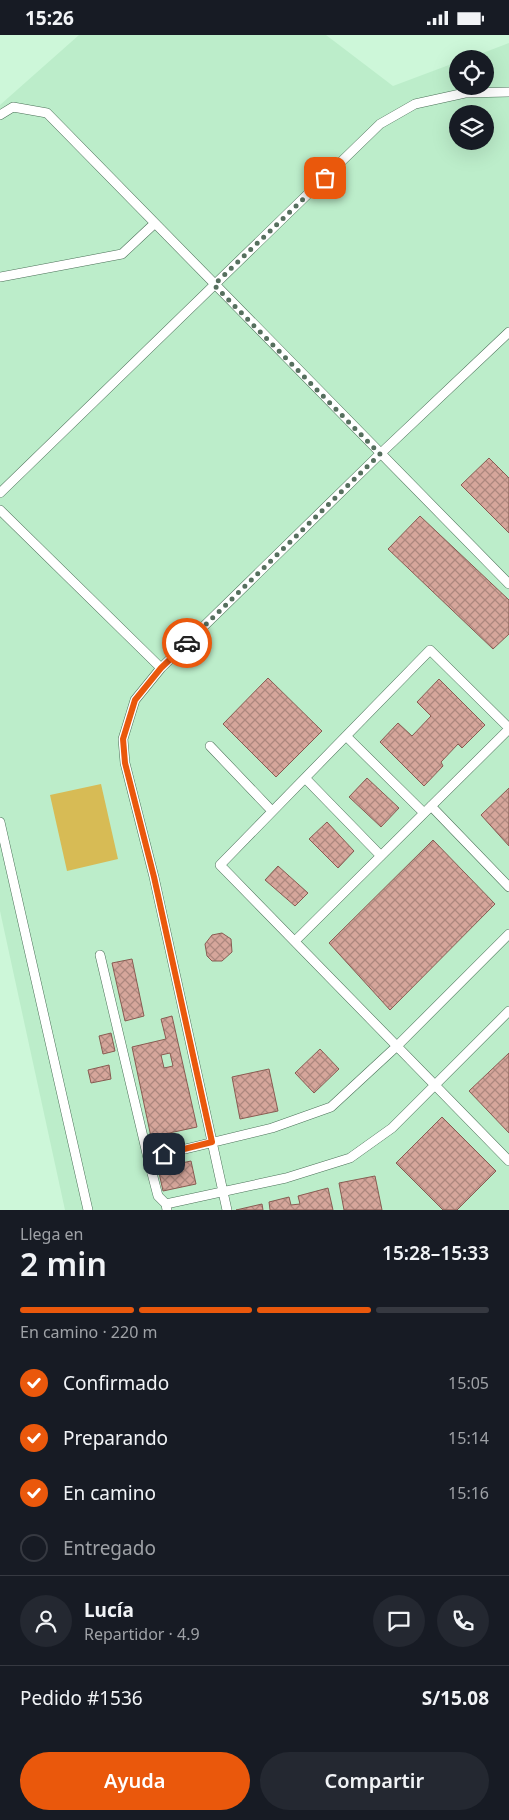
<!DOCTYPE html>
<html lang="es">
<meta charset="utf-8">
<style>
:root{--surface:#171b24;--page:#242831;--text:#f1f3f6;--muted:#9ea1a6;--line:#363941;--accent:#ea580c}
body{margin:0;font-family:"Noto Sans",sans-serif;background:var(--page);color:var(--text);height:100vh;display:flex;flex-direction:column;font-size:19px;white-space:nowrap}
*{box-sizing:border-box;margin:0}
p{font-size:16px;color:var(--muted)}
.icon{flex:none;width:28px;height:28px;fill:none;stroke:currentColor;stroke-width:2;stroke-linecap:round;stroke-linejoin:round}
.map{position:relative;height:1175px;overflow:hidden}
.drawer{display:flex;flex-direction:column;background:var(--surface);flex:1}
.drawer>*{flex:none}
.tools{position:absolute;left:449px;top:15px;display:grid;gap:10px}
.tools a{display:grid;place-items:center;width:45px;height:45px;border-radius:50%;background:var(--surface);box-shadow:0 5px 20px #0002;font-size:25px}
.pin{position:absolute;display:grid;place-items:center;width:42px;height:42px;color:#fff;margin:-21px;border-radius:10px;box-shadow:0 2px 8px #0006}
.courier{position:absolute;display:grid;place-items:center;width:50px;height:50px;margin:-25px;border:4px solid #ea580c;border-radius:50%;background:#fff;color:#222;box-shadow:0 1px 6px #0007}
.head em{font-style:normal;font-weight:600}
.head div{display:flex;flex-direction:column-reverse}
.head{display:flex;align-items:center;justify-content:space-between;height:85px;padding:0 20px}
h1{font-size:32px;font-weight:600;line-height:38px}
.bar{display:grid;grid-template-columns:repeat(4,1fr);gap:8px 5px;align-content:center;height:60px;padding:0 20px}
.bar i{height:6px;border-radius:4px;background:var(--line)}
.bar .active{background:var(--accent)}
.bar p{grid-column:span 4}
.line{display:flex;align-items:center;gap:12px;padding:0 20px;border-top:1px solid var(--line)}
.line div{flex:1}
.round{display:grid;place-items:center;flex:none;width:52px;height:52px;border-radius:26px;background:var(--page)}
ol{padding:0 20px;list-style:none}
li{display:flex;align-items:center;gap:15px;height:55px}
li p{margin-inline-start:auto}
li .icon{padding:5px;border-radius:50%;background:var(--accent);color:#fff;stroke-width:4}
li:last-child{color:var(--muted)}
li i{width:28px;height:28px;border:2px solid var(--line);border-radius:50%}
.button{display:flex;gap:10px;margin-top:auto;padding:10px 20px}
.button a{flex:1;height:58px;border-radius:30px;background:var(--accent);color:#fff;font-size:20px;font-weight:600;line-height:58px;text-align:center}
.button a+a{background:var(--page);color:var(--text)}
.status{display:flex;justify-content:space-between;align-items:center;height:35px;padding:0 25px;background:var(--surface);direction:ltr}
.status svg{height:14px;fill:currentColor}
.map>svg:first-child{display:block}
.built{fill:#bcedca;fill-rule:evenodd}
.garden{fill:#d7bb55}
.building{fill:url(#building-cross-hatch);stroke:#885c52;fill-rule:evenodd}
.lines{fill:none;stroke-linecap:round;stroke-linejoin:round}
.service-casing{stroke:#4b7158;stroke-width:10}
.service{stroke:#fff;stroke-width:9}
.done{stroke:#566f5e;stroke-width:5;stroke-dasharray:0 9}
.route{stroke:#ea580c;stroke-width:6}
</style>
<div class="status"><b>15:26</b><svg viewBox="0 0 49 12"><path d="M0 12V9h3v3zM5 12V6h3v6zM10 12V3h3v9zM15 12V0h3v12zM26 1h20v11H26zM47 4h2v5h-2z"/></svg></div>
<div class="map">
<svg width="509" height="1175" viewBox="0 0 509 1175">
<defs>
<pattern id="building-cross-hatch" width="8" height="8" patternUnits="userSpaceOnUse" patternTransform="scale(1.25)"><rect width="8" height="8" fill="#d6a69b"/><path d="M0 0l8 8M0 8l8-8" fill="none" stroke="#ad877e"/></pattern>
</defs>
<rect width="100%" height="100%" fill="#cdf7d9"/>
<path class="built" d="M79,0H326L393,51L457,27L458,51H485V24H467L509,8V1175H65L0,876V70ZM458,79H485V106H458Z"/>
<path class="garden" d="M101,749L118,824L67,836L50,760Z"/>
<path class="building" d="M489,423L509,443V498L461,450Z
M420,481L509,565V599L493,614L388,514Z
M268,643L322,696L276,742L223,689Z
M439,644L485,690L462,713L458,709L441,727L443,731L424,751L380,707L398,688L412,701L431,681L417,667Z
M367,743L399,773L381,792L349,762Z
M509,753V811L481,780Z
M327,787L354,816L338,833L309,804Z
M433,805L495,869L390,975L329,908Z
M278,831L308,858L295,871L265,845Z
M222,898L231,904L232,917L222,926H212L207,921L205,909L212,900Z
M132,924L144,981L125,986L112,928Z
M172,981L197,1092L151,1102L132,1012L166,1004L161,984ZM170,1018L173,1031L164,1033L161,1020Z
M111,998L115,1016L103,1019L99,1001Z
M320,1014L339,1034L314,1058L295,1038Z
M509,1018V1098L469,1056Z
M109,1030L111,1044L91,1048L88,1035Z
M269,1034L278,1076L240,1084L232,1042Z
M442,1082L496,1136L457,1175H443L396,1128Z
M191,1126L196,1149L163,1156L158,1133Z
M375,1141L382,1175H344L339,1148Z
M328,1153L333,1175H270L269,1167L289,1162L291,1170L300,1169L298,1161Z
M262,1169L263,1175H236Z"/>
<g class="lines">
<g class="service-casing">
<path id="service" d="M0,80L13,72L47,78L509,549
M0,242L122,219L154,189
M0,458L380,89L415,69L465,58L509,57
M0,475L161,633
M509,693L430,615L220,830L509,1126
M346,701L424,778
M210,711L272,776
M305,743L381,821
M431,771L509,852
M0,787L88,1175
M295,906L509,694
M100,920L148,1123L158,1161L166,1169L167,1175
M148,1123L272,1093L331,1072L397,1011L509,899
M166,1169L286,1143L350,1123L392,1093L509,976
M227,1175L154,842L125,728L123,704L135,665L161,633L380,419L509,297"/>
</g>
<use href="#service" class="service"/>
</g>
<g class="lines">
<path class="done" d="M187,608L380,419L214,250L325,143"/>
<path class="route" d="M164,1119L212,1107L154,842L125,728L123,704L135,665L161,633L187,608"/>
</g>
</svg>
<div class="tools">
<a><svg class="icon" aria-label="locate" viewBox="0 0 24 24"><circle cx="12" cy="12" r="6"/><path d="M12 2v4M12 18v4M2 12h4M18 12h4"/></svg></a>
<a><svg class="icon" aria-label="layers" viewBox="0 0 24 24"><path d="M12 4l9 5-9 5-9-5zM3 14l9 5 9-5"/></svg></a>
</div>
<div class="pin" style="left:325px;top:143px;background:#ea580c"><svg class="icon" aria-label="bag" viewBox="0 0 24 24"><path d="M5 8h14l-1 12H6zM9 8a3 3 0 0 1 6 0"/></svg></div>
<div class="pin" style="left:164px;top:1119px;background:#1f2937"><svg class="icon" aria-label="home" viewBox="0 0 24 24"><path d="M3 11l9-7 9 7M6 9v11h12V9"/></svg></div>
<div class="courier" style="left:187px;top:608px"><svg class="icon" aria-label="car" viewBox="0 0 24 24"><path d="M5 17H2v-5l4-1 3-4h7l3 4 3 1v5h-3M9 17h6M6 11h13"/><circle cx="7" cy="17" r="2"/><circle cx="17" cy="17" r="2"/></svg></div>
</div>
<section class="drawer">
<div class="head"><div><h1>2 min</h1><p>Llega en</p></div><em>15:28–15:33</em></div>
<div class="bar"><i class="active"></i><i class="active"></i><i class="active"></i><i></i><p>En camino · 220 m</p></div>
<ol>
<li><svg class="icon" aria-label="check" viewBox="0 0 24 24"><path d="M5 12l5 5 9-10"/></svg>Confirmado<p>15:05</p></li>
<li><svg class="icon" aria-label="check" viewBox="0 0 24 24"><path d="M5 12l5 5 9-10"/></svg>Preparando<p>15:14</p></li>
<li><svg class="icon" aria-label="check" viewBox="0 0 24 24"><path d="M5 12l5 5 9-10"/></svg>En camino<p>15:16</p></li>
<li><i></i>Entregado</li>
</ol>
<div class="line" style="height:90px"><a class="round"><svg class="icon" aria-label="person" viewBox="0 0 24 24"><circle cx="12" cy="8" r="4"/><path d="M4 21q1-7 8-7t8 7"/></svg></a><div><b>Lucía</b><p>Repartidor · 4.9</p></div><a class="round"><svg class="icon" aria-label="chat" viewBox="0 0 24 24"><path d="M4 5h16v11H9l-5 4z"/></svg></a><a class="round"><svg class="icon" aria-label="phone" viewBox="0 0 24 24"><path d="M5 4h4l2 5-3 2q2 4 5 5l2-3 5 2v4C11 20 4 13 5 4z"/></svg></a></div>
<div class="line" style="height:65px"><div>Pedido #1536</div><b>S/15.08</b></div>
<div class="button"><a>Ayuda</a><a>Compartir</a></div>
</section>
